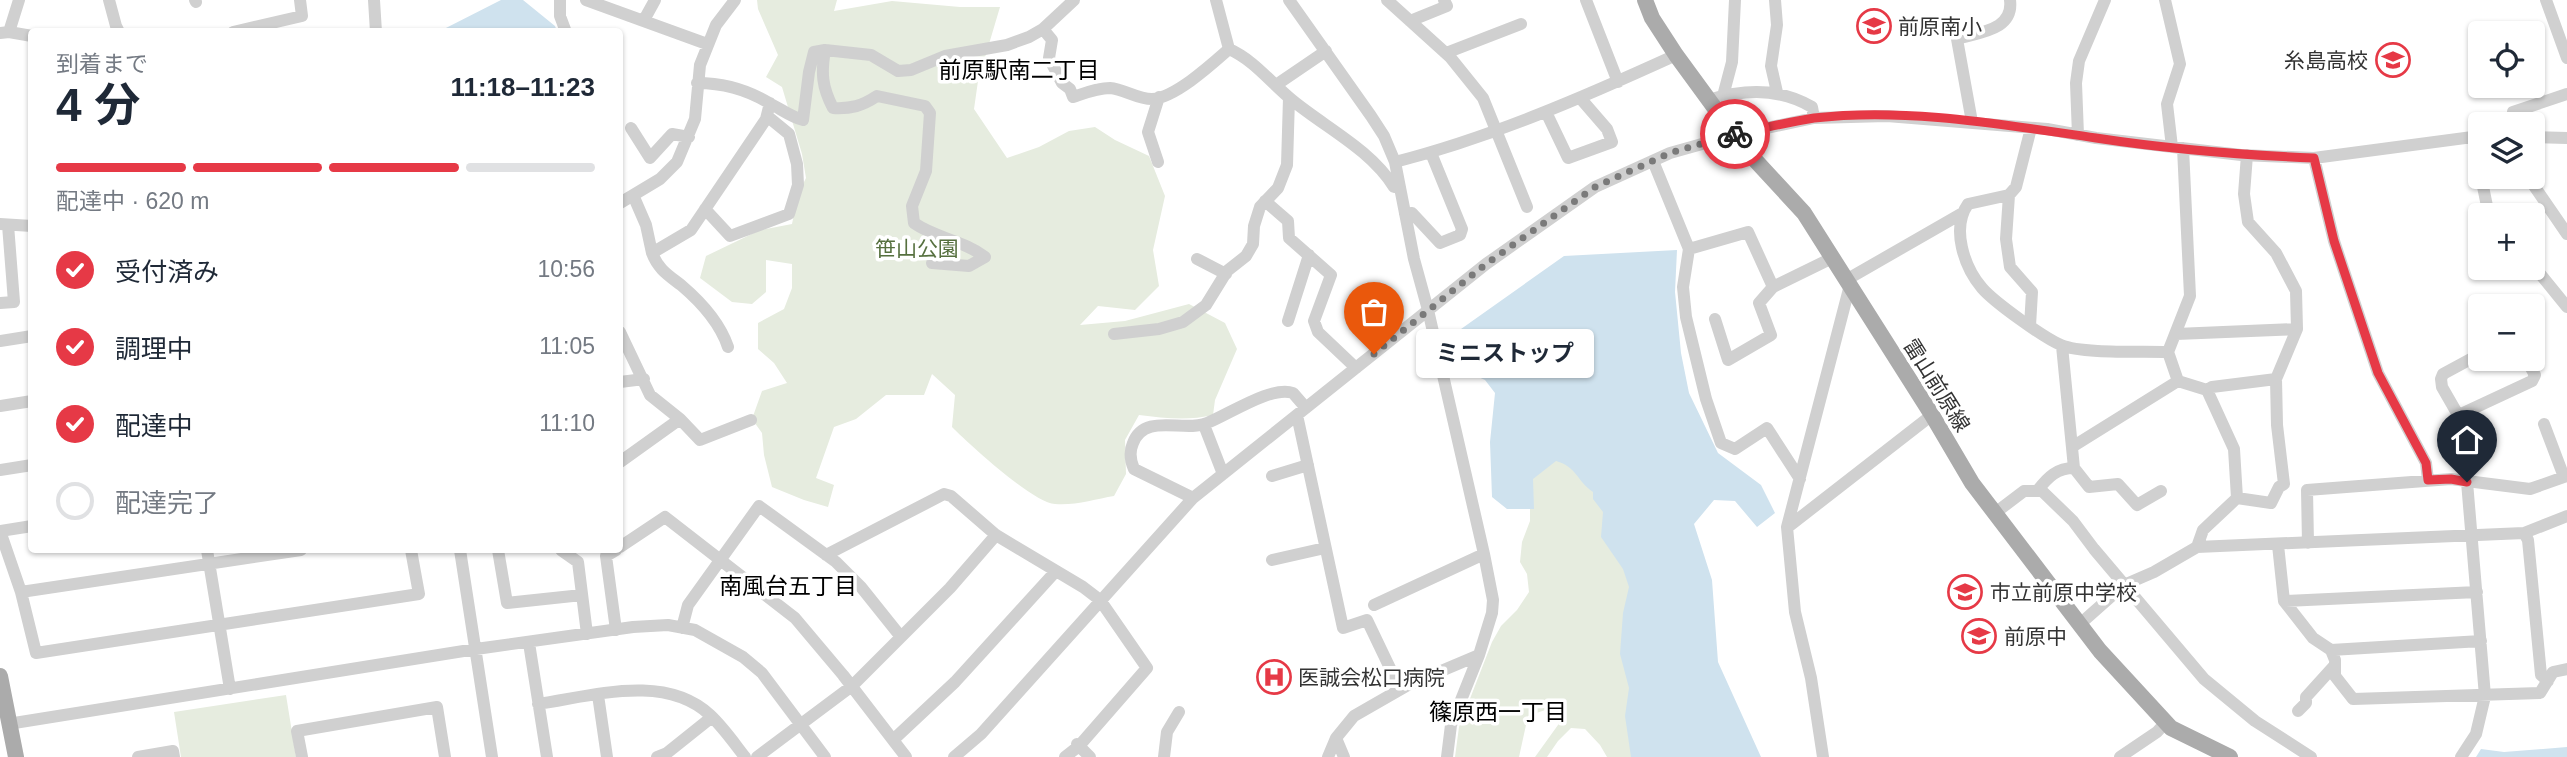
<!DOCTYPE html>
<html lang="ja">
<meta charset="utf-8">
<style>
:root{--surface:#fff;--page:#f2f2f3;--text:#1f2937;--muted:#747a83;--line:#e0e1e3;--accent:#e63946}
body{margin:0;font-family:Arial,"Noto Sans JP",sans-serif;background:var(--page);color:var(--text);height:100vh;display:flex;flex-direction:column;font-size:26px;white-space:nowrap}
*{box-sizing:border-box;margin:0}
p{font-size:23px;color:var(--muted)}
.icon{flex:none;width:38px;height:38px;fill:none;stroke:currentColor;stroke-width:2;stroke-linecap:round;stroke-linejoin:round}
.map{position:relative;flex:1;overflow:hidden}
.sheet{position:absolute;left:28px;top:28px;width:595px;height:525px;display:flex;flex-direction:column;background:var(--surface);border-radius:7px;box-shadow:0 2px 5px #0004}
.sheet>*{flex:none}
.controls{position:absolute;left:2468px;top:21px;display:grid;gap:14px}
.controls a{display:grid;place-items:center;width:77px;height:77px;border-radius:7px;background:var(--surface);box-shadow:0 2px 5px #0004;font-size:35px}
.pin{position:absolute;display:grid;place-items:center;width:60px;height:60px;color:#fff;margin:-72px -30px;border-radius:50% 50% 50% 0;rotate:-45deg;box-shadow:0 0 7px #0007}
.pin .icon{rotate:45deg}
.courier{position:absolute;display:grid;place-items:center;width:70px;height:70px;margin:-35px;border:5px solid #e63946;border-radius:50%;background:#fff;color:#222;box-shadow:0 2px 9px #0007}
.bubble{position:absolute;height:49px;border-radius:7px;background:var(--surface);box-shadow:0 2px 5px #0004;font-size:23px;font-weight:700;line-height:49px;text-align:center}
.summary em{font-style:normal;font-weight:700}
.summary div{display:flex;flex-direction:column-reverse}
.summary{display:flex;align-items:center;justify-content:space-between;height:119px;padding:0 28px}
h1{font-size:46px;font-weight:700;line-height:52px}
.bar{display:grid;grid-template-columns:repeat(4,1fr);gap:10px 7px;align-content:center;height:84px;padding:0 28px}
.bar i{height:9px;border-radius:5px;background:var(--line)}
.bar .on{background:var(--accent)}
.bar p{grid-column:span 4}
ol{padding:0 28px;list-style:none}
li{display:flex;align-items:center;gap:21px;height:77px}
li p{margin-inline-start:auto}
li .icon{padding:7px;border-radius:50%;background:var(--accent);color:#fff;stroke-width:4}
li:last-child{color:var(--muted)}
li i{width:38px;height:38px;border:4px solid var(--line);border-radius:50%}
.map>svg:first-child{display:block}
.green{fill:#e6ecdf}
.water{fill:#cfe2ee}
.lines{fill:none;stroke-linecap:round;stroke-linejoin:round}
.minor{stroke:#d0d0d0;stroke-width:12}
.major{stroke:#ababab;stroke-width:16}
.done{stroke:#7a7a7a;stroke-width:7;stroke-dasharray:0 12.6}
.route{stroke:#e63946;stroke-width:9}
.labels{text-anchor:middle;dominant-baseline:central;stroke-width:7;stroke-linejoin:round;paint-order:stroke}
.poi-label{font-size:21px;fill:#333;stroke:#fff;text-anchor:start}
.park-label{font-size:21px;fill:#56703f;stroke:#fff}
.street-label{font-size:21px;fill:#333;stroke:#fff}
.neighbourhood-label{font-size:23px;fill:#000;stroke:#fff}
</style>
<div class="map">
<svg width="2567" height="757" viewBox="0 0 2567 757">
<rect width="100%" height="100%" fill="#fff"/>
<path class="green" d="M757,0H837L834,11L892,1L960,7H1000L978,81L974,109L1007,158L1039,147L1069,131L1095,127L1115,140L1149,156L1165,196L1153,250L1159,286L1135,310L1098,306L1080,325L1125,321L1189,304L1225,323L1237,349L1215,400L1213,415C1188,421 1164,418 1139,415L1125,440L1126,474L1114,496C1096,499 1073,506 1055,504C1033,503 969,444 952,427L955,395L932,374L924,395H886L856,419L834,427L816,478L834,485L828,507L804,500L772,487L764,455L762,433L752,419L762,391L787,383L774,363L758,349V323L784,309L792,288V264L766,260V292L752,304L732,302L700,278L706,256L760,230L792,224L798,194L806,178L802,154L782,87L766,77L778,55L758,9Z
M1555,458L1569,460L1599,494L1634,584L1635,757H1607L1600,745L1585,729L1571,728L1558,741L1547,757H1535L1563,718L1562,713L1548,709L1528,716L1519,757H1455L1459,727L1492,642L1501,626L1517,610L1529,592L1527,574L1520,562L1522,542L1530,521V479Z
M286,695L296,757H181L174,712Z"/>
<path class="water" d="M501,0H523L555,26L557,31H440Z
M1677,250L1675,292L1681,353L1689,393L1718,453L1761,485L1775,513L1757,527L1735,501L1714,500L1694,524L1712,580L1718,662L1761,757H1631L1625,716L1629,688L1620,654L1623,613L1629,587L1623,569L1601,537L1603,512L1593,499V492C1576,480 1577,467 1556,461L1533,479L1534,509H1507L1492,497L1490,442L1495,393L1485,380L1474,375L1451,343L1461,329L1564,256Z
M2567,747V757H2476L2481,749L2504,752Z"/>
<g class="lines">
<path class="minor" d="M109,0L116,26L119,32
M195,0L196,2
M374,0L376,32
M560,0V16L566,32
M586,0L707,44
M1216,0L1229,49
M1289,0L1371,116L1384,136L1395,162L1414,259L1428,310L1484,554L1493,600L1492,613L1479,655L1451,725L1447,757
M1387,0L1450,57L1483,98L1527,207
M1586,0L1618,82
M1775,0L1777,25L1771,66L1777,92
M2165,0L2180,64L2167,104L2172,147
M2546,0L2567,58
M644,20L655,0
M1410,21L1447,6L1444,0
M1043,29L1052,40L1049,58L1062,83L1070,89L1073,97C1085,93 1097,88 1110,88C1124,89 1137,99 1152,99C1175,98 1212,64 1229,49
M9,32L19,0
M233,32L302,16L300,0
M0,33L9,32L32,36
M1229,49C1254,60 1271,83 1292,100C1326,128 1370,149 1394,187H1400
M825,50C821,73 822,87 833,108C851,109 862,106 877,96L925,106L930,113L926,171L912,206L914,223C937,239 963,240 985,257L969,266L932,263
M1446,53L1521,24
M697,83C723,83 746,89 769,103C781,109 791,117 803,120L809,72L814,52L825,50L871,55L898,71L911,70L945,56L1007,45L1029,37L1043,29L1074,0
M1276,85L1326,51
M1723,96L1732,62L1735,0
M1709,100C1744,89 1780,88 1812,107L1814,118
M1546,112L1568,158L1612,142L1607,129L1581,99
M1972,122L1957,39C1980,32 2014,30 2010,0
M2513,124V112L2567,94
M631,128L650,158L672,134L689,137
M2031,128L2016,187L2009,195L1968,204C1951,228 1964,267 1982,288C1994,302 2044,338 2061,345C2082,354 2143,351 2168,352
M2078,135L2076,83L2079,61L2105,0
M2474,136L2480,168
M2532,137L2567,138
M2183,148L2190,296L2168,352L2178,381L2207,390L2212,387L2276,379L2297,329L2296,291L2276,253L2248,222L2244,194L2247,155
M2314,158L2334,241L2378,373L2426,463L2428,480
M1653,161L1689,249L1683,287L1686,317L1706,399L1721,443L1735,449L1767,428L1800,479
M1158,162L1148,132L1159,97
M1395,162C1492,137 1584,97 1676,55
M2481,177L2487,206L2494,215
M2528,177L2567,234
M633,195L646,225L652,253
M2009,195L2006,239L2010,267L2032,292L2030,326
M1265,201L1288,221L1289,238L1331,275L1314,321L1318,332L1356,368
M620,203L660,179L677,162L695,119L700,65L716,25L735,0
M705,209L730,236L789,214L798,185L797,164L789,134L767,116
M1405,214L1412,213L1440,243L1460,235L1462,229L1431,153
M0,224L32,226
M1689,249L1748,232L1773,287
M1197,259L1226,274
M2532,264L2567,307
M1846,280L1961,214
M0,303L14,302L8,225
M1715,319L1728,360L1771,335L1759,303L1773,287L1832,258
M1288,321L1309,255
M620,332L650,395L680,419L620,462
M1114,334L1159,329L1183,322L1206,305L1227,271L1246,256L1253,244L1254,226L1260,207L1278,188L1287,165L1289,98
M2176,334L2297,329
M0,341L32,336
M2062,346L2074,468
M728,347C720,323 701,302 681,285C668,275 658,269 652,253L691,230L766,119L770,103
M620,382L644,379
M0,406L32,401
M1297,415L1343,628L1367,620L1400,689
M2459,415L2532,381L2535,375L2526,359
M680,419L700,440L751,420
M2544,424L2564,477
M1204,425L1223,474
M2072,447L2178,381
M0,470L32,465
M1272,476L1308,465
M2038,490C2048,477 2057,468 2074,468L2089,487L2118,484L2137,505L2161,491
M1193,498L1134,469C1130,460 1129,452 1133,443C1145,412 1184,433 1207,423C1228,415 1272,385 1293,393L1306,408
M2237,498L2271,503L2279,487L2284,484L2277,425L2276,379
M1995,513L2024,491H2042L2073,521L2094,549L2204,679L2255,721L2311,757
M1788,527L1932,415
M0,531L21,592L36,653L419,594L411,550
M0,531L32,526
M2524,533L2528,540L2541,675L2548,681
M2308,543L2307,490L2451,479L2530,489L2567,476
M2278,545L2284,601L2313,638L2331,650L2335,660V676L2353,699L2540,693L2553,672L2567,669
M620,547L665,517L795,618L843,675L906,757
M2197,547L2203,530L2237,498L2234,449L2207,390
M207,550L230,689
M460,550L492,757
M498,550L507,603L582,595
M561,550L578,562L587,634
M616,550L606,556L616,630
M826,555L944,494L951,496L996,535L1083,587L1100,600L1147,668L1079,746L1065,757
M1272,560L1325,548
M21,592L301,550
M2284,601L2477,592
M1374,605L1484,554
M2080,624L2124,585L2154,572L2197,547L2524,533L2567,516
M682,628L688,605L759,506L836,562L861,587L901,637
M529,643L547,757
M2331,650L2481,641
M598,695L607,757
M538,704C593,696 665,673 710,715C723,727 734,743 745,757
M2298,711L2306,703V697L2335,665
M8,724L476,649L633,627L668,625L695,630L743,657L762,673L825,757
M1336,738L1344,757
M893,740L955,682L1056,571
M1077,744L1090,757
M138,757L173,751L174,757
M302,757L297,731L437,707L445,757
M657,757L667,753L712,717
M757,757L852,686L950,588L996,535
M954,757L981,734L1193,498L1486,264L1595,187L1670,153L1734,135L1814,118L1887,116L2047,129L2096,138L2241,155L2314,158L2480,136
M1164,757L1167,732L1179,712
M1328,757L1336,738L1354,716L1408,685L1479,655
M1823,757L1811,678L1795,612L1787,527L1850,285
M2120,757L2157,732L2166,722
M2461,757L2476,734L2485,696L2467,482L2469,434L2442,387L2441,379L2443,374L2480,354"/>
<path class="major" d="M1645,0L1652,18L1676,55L1744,148L1804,213L1932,415L1972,483L2100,651L2171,728L2230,757
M0,676L16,757"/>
</g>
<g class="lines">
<path class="done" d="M1374,354L1486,264L1595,187L1670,153L1735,134"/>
<path class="route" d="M1735,134C1761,129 1788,122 1814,118C1906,107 2005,125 2096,138C2168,149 2241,155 2314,158L2334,241L2378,373L2426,463L2428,480L2451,479L2467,482"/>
</g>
<defs>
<g id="school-ring" transform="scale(1.75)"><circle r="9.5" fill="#fff" stroke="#e63946" stroke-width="1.5"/><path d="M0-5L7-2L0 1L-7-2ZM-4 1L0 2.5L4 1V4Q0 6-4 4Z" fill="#e63946"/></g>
<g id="hospital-ring" transform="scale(1.75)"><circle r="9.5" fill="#fff" stroke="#e63946" stroke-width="1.5"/><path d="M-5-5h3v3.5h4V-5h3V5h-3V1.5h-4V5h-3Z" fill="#e63946"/></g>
</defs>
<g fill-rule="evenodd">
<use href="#school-ring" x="1874" y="26"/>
<use href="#school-ring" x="2393" y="60"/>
<use href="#school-ring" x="1965" y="592"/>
<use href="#school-ring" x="1979" y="636"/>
<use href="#hospital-ring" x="1274" y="677"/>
</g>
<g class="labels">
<g class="poi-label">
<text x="1898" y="26">前原南小</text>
<text x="2368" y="60" text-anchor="end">糸島高校</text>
<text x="1990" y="592">市立前原中学校</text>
<text x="2004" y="636">前原中</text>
<text x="1298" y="677">医誠会松口病院</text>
</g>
<g class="park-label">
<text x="917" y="248">笹山公園</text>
</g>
<g class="street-label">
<text transform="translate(1937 385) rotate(58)">雷山前原線</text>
</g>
<g class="neighbourhood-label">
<text x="1019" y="70">前原駅南二丁目</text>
<text x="788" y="586">南風台五丁目</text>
<text x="1498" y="712">篠原西一丁目</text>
</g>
</g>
</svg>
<div class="controls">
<a><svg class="icon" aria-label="locate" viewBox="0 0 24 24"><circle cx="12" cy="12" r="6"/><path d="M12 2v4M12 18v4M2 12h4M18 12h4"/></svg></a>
<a><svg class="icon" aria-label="layers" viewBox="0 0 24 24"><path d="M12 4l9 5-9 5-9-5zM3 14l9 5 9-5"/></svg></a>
<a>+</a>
<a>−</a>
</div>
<div class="pin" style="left:1374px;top:354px;background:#ea580c"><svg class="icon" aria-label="bag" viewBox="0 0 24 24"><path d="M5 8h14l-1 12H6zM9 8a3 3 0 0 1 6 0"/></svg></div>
<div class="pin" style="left:2467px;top:482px;background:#1f2937"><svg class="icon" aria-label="home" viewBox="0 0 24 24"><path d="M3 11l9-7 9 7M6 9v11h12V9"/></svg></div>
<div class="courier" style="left:1735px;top:134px"><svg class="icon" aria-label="bike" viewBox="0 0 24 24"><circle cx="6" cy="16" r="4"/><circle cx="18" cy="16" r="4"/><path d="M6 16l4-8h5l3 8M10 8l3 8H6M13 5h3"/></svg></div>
<div class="bubble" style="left:1416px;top:329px;width:178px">ミニストップ</div>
<section class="sheet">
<div class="summary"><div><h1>4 分</h1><p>到着まで</p></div><em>11:18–11:23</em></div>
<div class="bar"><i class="on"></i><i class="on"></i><i class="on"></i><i></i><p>配達中 · 620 m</p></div>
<ol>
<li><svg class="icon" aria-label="check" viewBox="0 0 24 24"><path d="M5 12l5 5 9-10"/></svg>受付済み<p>10:56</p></li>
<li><svg class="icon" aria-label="check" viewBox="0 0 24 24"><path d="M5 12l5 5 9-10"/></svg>調理中<p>11:05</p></li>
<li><svg class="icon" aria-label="check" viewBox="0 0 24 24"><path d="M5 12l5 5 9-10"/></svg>配達中<p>11:10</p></li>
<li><i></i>配達完了</li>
</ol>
</section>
</div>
